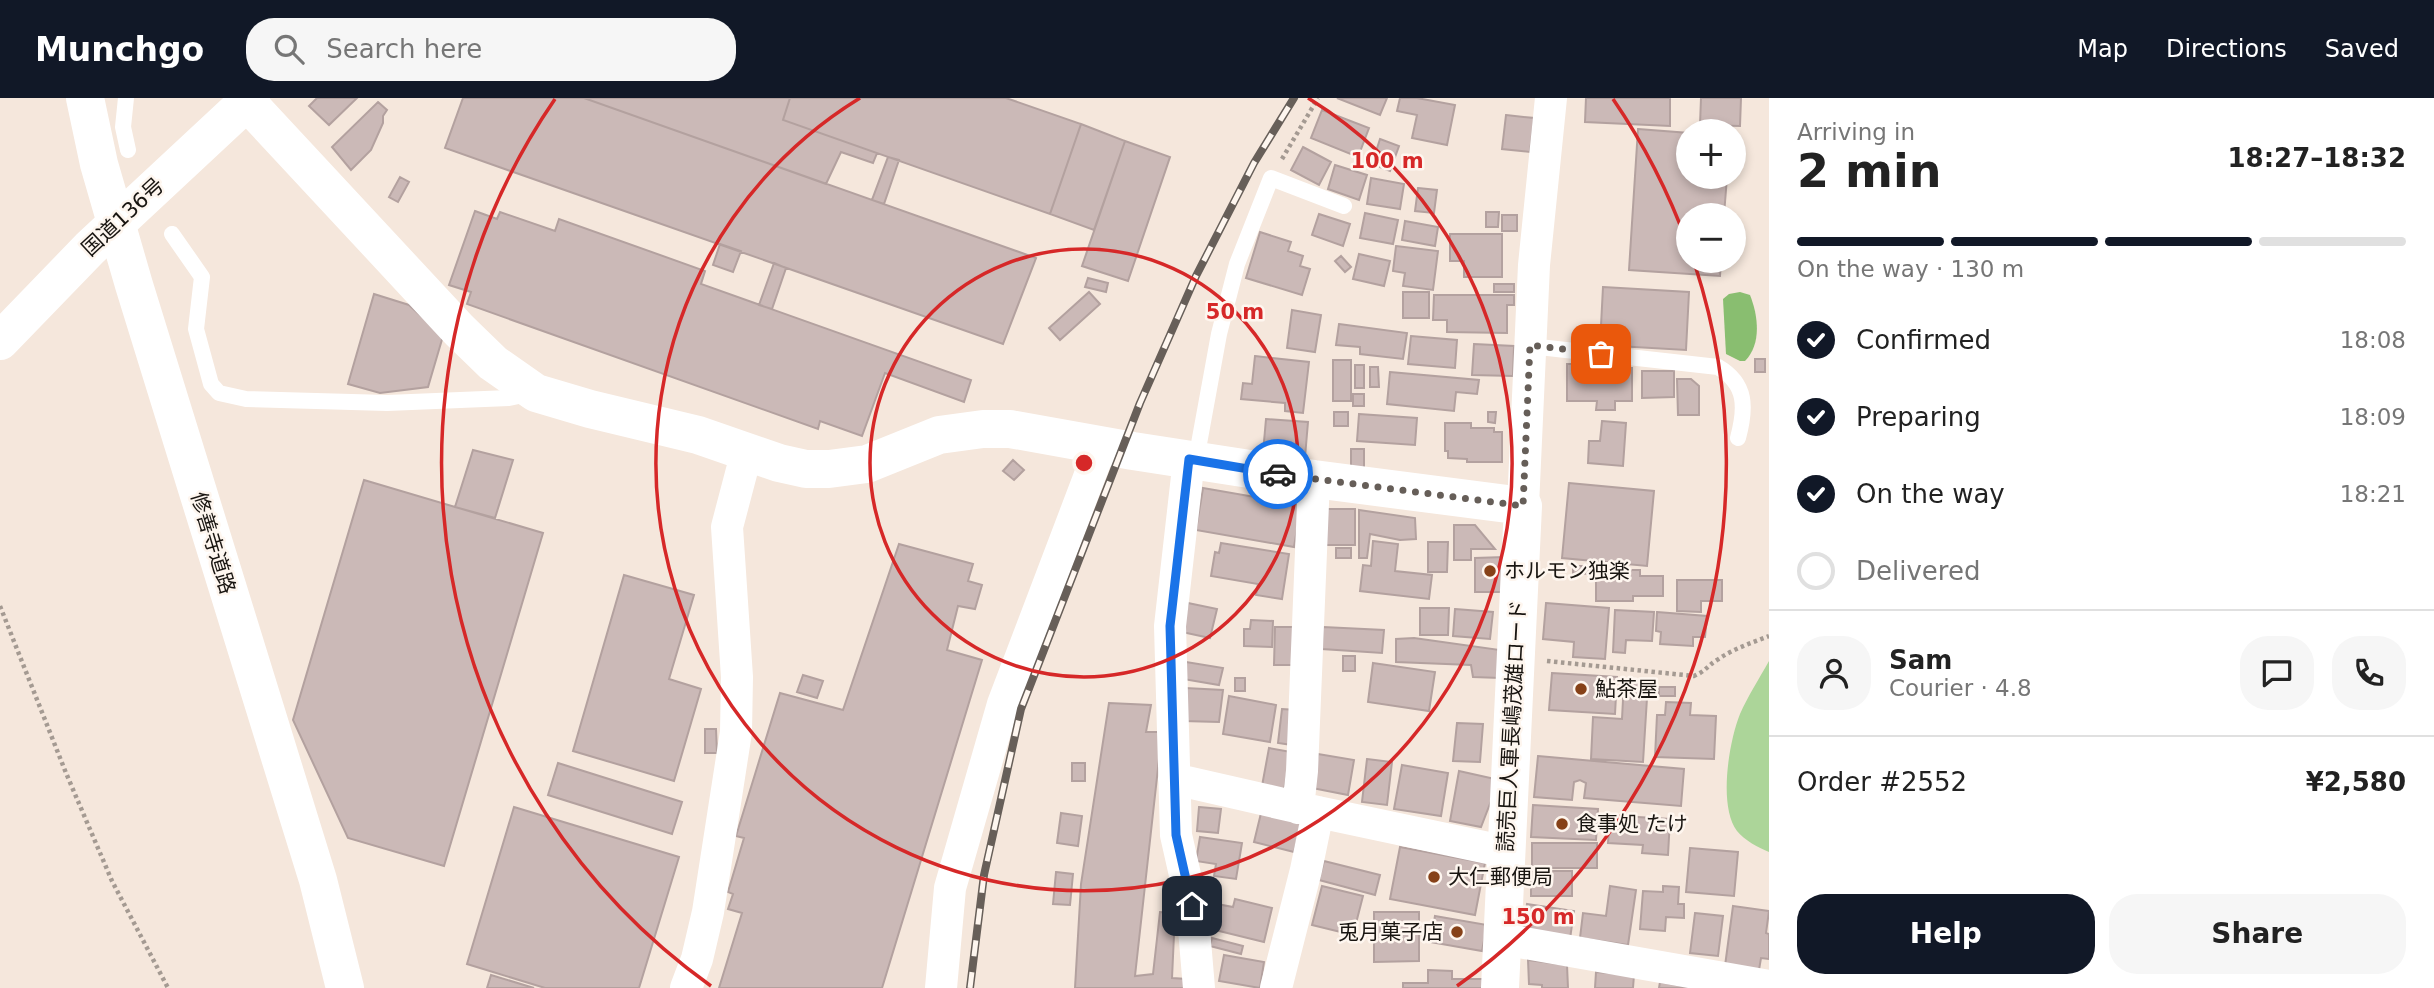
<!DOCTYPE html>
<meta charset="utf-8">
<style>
:root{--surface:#fff;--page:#f6f6f6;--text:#222;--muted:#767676;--line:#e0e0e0;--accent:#111827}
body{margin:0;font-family:"DejaVu Sans","Noto Sans JP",sans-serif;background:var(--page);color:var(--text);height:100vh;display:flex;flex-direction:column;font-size:26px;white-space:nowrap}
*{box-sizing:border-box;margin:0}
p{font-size:23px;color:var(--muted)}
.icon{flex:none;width:38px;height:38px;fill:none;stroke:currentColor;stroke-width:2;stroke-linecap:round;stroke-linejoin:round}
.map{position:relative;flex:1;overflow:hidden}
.details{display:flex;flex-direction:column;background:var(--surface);width:665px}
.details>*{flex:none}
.buttons{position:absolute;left:1676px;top:21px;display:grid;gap:14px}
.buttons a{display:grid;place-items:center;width:70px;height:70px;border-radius:50%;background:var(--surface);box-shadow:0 4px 10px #0003;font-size:35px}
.pin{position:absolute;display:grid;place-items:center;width:60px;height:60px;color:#fff;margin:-30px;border-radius:14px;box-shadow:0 4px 10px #0006}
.courier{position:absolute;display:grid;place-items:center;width:70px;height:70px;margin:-35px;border:5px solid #1a73e8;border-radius:50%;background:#fff;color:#222;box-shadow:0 2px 9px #0007}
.head em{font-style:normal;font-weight:700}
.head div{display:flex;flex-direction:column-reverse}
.head{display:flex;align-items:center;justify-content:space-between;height:119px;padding:0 28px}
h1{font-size:46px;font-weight:700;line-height:52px}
.bar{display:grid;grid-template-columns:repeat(4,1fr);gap:10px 7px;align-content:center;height:84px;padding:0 28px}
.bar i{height:9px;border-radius:5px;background:var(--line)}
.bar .selected{background:var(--accent)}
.bar p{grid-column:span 4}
.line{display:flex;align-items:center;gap:18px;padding:0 28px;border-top:2px solid var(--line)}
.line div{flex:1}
.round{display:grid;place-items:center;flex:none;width:74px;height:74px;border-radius:28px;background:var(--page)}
ol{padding:0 28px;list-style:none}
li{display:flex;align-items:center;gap:21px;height:77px}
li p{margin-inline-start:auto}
li .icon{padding:7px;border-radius:50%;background:var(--accent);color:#fff;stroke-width:4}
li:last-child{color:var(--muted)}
li i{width:38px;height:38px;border:4px solid var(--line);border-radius:50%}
.button{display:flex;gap:14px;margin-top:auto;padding:14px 28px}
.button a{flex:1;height:80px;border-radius:28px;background:var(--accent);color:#fff;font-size:28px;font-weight:700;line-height:80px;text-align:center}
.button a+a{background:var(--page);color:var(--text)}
header{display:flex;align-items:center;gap:42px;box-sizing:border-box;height:98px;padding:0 35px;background:var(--accent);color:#fff}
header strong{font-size:33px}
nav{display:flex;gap:38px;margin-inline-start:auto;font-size:24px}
.search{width:490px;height:63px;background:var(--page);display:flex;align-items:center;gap:18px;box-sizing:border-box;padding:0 24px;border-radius:28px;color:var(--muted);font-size:26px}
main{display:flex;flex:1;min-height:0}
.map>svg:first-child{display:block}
.green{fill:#acd599}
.forest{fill:#89be70}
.building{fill:#cbb9b7;stroke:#b3a19f;stroke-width:2}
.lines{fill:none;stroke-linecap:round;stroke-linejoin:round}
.path{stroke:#a49a92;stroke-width:4.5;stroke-dasharray:3.5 3.5;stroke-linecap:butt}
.service{stroke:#fff;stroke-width:16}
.minor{stroke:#fff;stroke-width:32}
.tertiary{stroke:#fff;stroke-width:38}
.trunk{stroke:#fff;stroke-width:38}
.motorway{stroke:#fff;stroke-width:38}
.rail-casing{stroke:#675f59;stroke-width:8}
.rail{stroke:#fef6ef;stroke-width:5;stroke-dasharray:16;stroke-linecap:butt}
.done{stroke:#665e58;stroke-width:7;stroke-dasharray:0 12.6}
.route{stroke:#1a73e8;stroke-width:9}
.ring{fill:none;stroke:#d62828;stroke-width:3.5}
.poi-dot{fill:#864118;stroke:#fef6ef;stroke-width:2.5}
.labels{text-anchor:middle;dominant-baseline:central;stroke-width:5;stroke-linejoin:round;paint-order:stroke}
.street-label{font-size:21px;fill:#191511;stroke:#fef6ef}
.poi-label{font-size:21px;fill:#191511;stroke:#fef6ef;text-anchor:start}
.centre{fill:#d62828;stroke:#fef6ef;stroke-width:3.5}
.ring-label{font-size:21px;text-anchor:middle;font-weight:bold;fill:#d62828;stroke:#fef6ef;stroke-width:5;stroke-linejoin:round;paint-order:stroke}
</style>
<header>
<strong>Munchgo</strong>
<div class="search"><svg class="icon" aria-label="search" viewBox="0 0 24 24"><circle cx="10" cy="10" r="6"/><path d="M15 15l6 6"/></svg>Search here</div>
<nav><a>Map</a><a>Directions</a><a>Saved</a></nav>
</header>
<main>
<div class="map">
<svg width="1769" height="890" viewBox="0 0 1769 890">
<rect width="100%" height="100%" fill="#f5e7dc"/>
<path class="green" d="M1769,563V754C1759,750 1744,742 1737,733C1718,708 1729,643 1740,616C1748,598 1759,581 1769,563Z"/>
<path class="forest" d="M1740,194L1750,197C1758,217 1762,246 1745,263H1740L1726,256L1723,201L1729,196Z"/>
<path class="building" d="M317,0H357L329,27L309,8Z
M463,0H584L1036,160L1003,246L445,50Z
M584,0H790L783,22L877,55L873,65L841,54L826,86Z
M790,0H1006L1081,26L1050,116L783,22Z
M1337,0H1387L1380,17Z
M1400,0H1417L1455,7L1447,47L1412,40L1417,17L1397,13Z
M1586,0H1670V28L1585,24Z
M1701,0H1741L1740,28L1700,27Z
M378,4L387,12L383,18V25L371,52L351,72L332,49Z
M1322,12L1369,30L1358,59L1311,40Z
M1506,17L1534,20L1530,54L1502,51Z
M1081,26L1125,43L1094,132L1050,116Z
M1638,31L1689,35V79H1727L1724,117H1689V163H1721L1720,178L1629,172Z
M1380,41L1399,48L1390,73L1372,66Z
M1125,43L1170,59L1128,183L1082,168Z
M1303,49L1331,64L1319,87L1291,72Z
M888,59L899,62L884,106L872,102Z
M1335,67L1367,77L1359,102L1328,91Z
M400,79L409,84L398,104L389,99Z
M1371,80L1404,86L1400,111L1367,106Z
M1418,90L1437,92L1434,115L1415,113Z
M475,113L497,121L500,114L555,133L559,121L705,173L701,186L971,282L964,304L885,275L862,338L820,323L818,331L467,206L471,194L449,187Z
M1486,114H1499L1498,129H1486Z
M1365,115L1398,122L1393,146L1360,140Z
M1319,116L1350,126L1343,148L1312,137Z
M1502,117H1517V133H1502Z
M1405,123L1438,129L1435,148L1402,142Z
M1260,134L1291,144L1288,153L1303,158L1300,168L1310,171L1302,197L1246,180Z
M1450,136H1502V179H1464V163H1450Z
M720,146L741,153L733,174L713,167Z
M1396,148L1438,153L1433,192L1403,188L1405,175L1393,173Z
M1359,156L1390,163L1384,188L1353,181Z
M1341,158L1351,169L1345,174L1335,163Z
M774,165L786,170L772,211L759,207Z
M1088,180L1108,185L1106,194L1085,189Z
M1494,186H1514V194H1494Z
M1603,189L1689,194L1686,252L1600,247Z
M1089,194L1100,206L1060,242L1049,230Z
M1403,194H1429V220H1403Z
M374,196L409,207L443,238L428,289L380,295L348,286Z
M1434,197H1514V207H1507V235L1447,234V222H1433Z
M1292,212L1321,217L1315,254L1287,250Z
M1339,226L1407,235L1403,261L1360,256V249L1336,247Z
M1411,238L1457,242L1455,270L1408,266Z
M1474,246L1514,248L1513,278L1472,277Z
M1255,258L1309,264L1303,315L1285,313V305L1241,301L1243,285L1252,286Z
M1755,261H1765V274H1755Z
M1333,262H1351V303H1333Z
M1567,266H1597V270H1632V303H1615V312H1596L1597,303H1567Z
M1355,267H1364V290H1355Z
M1370,269H1378L1379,289H1370Z
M1642,273H1674V299L1642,300Z
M1390,274L1479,282L1477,296L1456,294L1454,313L1387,306Z
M1677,281H1691L1699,288V317H1678Z
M1353,296H1364V308H1353Z
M1334,314H1348V328H1334Z
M1488,314H1496L1495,325L1488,324Z
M1359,316L1417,320L1415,347L1357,343Z
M1266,321L1308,324L1305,359L1263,355Z
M1602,323L1626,325L1623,368L1588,365L1589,343H1600Z
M1445,325H1471V330H1494V334H1502V364H1467V361L1448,360V353H1445Z
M1351,351H1364V376H1351Z
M473,352L513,362L495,420L455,409Z
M1013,362L1024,372L1014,382L1003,373Z
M364,382L543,435L444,768L348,740L293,622Z
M1569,385L1654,393L1647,468L1562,460Z
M1203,390L1301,407L1294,449L1196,432Z
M1323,411H1355V447H1323Z
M1359,412L1415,420L1416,441L1400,442L1370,436L1367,460H1359Z
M1454,427H1475L1495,451H1471V462H1454Z
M1373,443L1398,446L1395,473L1432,477L1429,501L1360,493L1363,467L1371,468Z
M1428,444H1448L1447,474H1428Z
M1221,445L1289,456L1282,501L1256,497L1258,486L1211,478L1215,454L1219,455Z
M899,446L973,466L968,483L982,487L975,511L958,508L947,552L982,562L882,890H719L742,815L728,811L733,796L728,794L744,740L736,738L780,595L843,612Z
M1336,450H1351V460H1336Z
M1504,459V494H1475V460Z
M1573,468H1589V476L1573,475Z
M1596,472H1640V478H1663V498H1633V503H1596Z
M624,477L694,497L669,581L701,591L674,683L573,653Z
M1677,482H1722V503H1701V514L1677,513Z
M1188,505L1217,511L1210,540L1182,534Z
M1546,505L1609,510L1605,561L1573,559L1574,544L1543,541Z
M1420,510H1449L1448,537H1420Z
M1455,511L1493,514L1490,541L1453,538Z
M1615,512L1654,514L1652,543L1626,542L1625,555L1613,554Z
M1657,514L1707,518L1705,539H1693V548L1660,546L1661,534L1656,533Z
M1251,522L1273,523L1272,549L1244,548V531H1250Z
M1275,529H1296L1295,567H1274Z
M1323,529L1384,532L1382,555L1322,551Z
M1414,540L1500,552V580L1473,579L1471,567L1396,564V541Z
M1343,558H1355V573H1343Z
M1186,564L1223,570L1219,587L1183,581Z
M1373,565L1435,574L1429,613L1368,604Z
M1552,575L1617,579L1615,616L1549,612Z
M803,577L823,583L817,600L797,594Z
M1235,580H1245V593H1235Z
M1624,583L1648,584L1643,664L1591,661L1593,619L1622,621Z
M1659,589H1675V598H1659Z
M1185,590L1223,592L1219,624L1183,623Z
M1229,598L1276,607L1270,644L1223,636Z
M1666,604L1691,605L1690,617L1716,618L1714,661L1655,659L1657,617H1665Z
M1109,605L1151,607L1146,634H1162L1135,878L1153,876L1160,814L1175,815L1172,880L1187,881L1188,890H1075L1081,786Z
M1282,611L1296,612L1292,647L1278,645Z
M1457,625L1483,626L1480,664L1453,663Z
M705,631H716L717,655H705Z
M1269,650L1291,654L1284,692L1262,688Z
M1318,656L1354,662L1348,697L1312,690Z
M1538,658L1684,671L1681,708L1584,700L1586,685L1580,682L1574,684L1572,702L1534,699Z
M1367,661L1392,664L1387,707L1362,704Z
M558,665L682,704L672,736L548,697Z
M1072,665H1085V683H1072Z
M1402,667L1448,675L1441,718L1394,711Z
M1459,673L1495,681L1491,703L1481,729L1450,723Z
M1533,707L1598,711L1596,742L1531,739Z
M514,709L679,759L639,890H545L467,866Z
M1199,709L1221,711L1218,735L1197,733Z
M1262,711L1303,721L1294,754L1254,744Z
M1061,715L1082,718L1078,748L1057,745Z
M1604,717L1670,721L1668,757L1642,755L1643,747L1608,745L1609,731H1603Z
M1200,739L1242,745L1236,781L1214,778L1216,766L1196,763Z
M1532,745H1597V770H1532Z
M1400,749L1485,765L1475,817L1390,801Z
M1690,750L1738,754L1734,798L1686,794Z
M1324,763L1380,777L1375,797L1319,782Z
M1531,773H1572V798H1531Z
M1056,774L1073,776L1070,807L1053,806Z
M1322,788L1363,798L1353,837L1312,827Z
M1610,788L1636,792L1628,847L1580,840L1583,815L1606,818Z
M1663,788L1679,789L1678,806H1684V820L1666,819L1665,833L1640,831L1643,793L1663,794Z
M1235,801L1272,810L1264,844L1211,831L1217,806L1233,809Z
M1527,806L1574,813L1570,841L1523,835Z
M1733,808L1769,813L1766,835L1769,836V861L1761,860L1759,872L1725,868Z
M1374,814H1419V863L1374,864Z
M1695,815L1723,818L1718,858L1690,855Z
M1435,818L1487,827L1482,853L1430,844Z
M1212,840L1243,848L1241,856L1210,848Z
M1224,857L1264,864L1260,890L1219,883Z
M1528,862L1567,867L1568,890H1542V887L1529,886Z
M1428,872L1452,873V881H1483V890H1403V885H1428Z
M1596,874L1634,877L1633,890H1595Z
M491,877L534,890H487Z
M1660,884L1693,890H1659Z"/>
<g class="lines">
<path class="path" d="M1282,61L1318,0
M0,508L66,675L112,783L168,890
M1547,563L1694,578C1706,573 1707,568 1717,562C1733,551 1751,545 1769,538"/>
<path class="service" d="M126,0L123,29L128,52
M172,136L202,179L196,231L211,286L219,295L246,301L387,305L509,300L528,296
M1530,248L1718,269C1747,286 1746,310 1738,340
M1196,362L1219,236L1237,166L1271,80L1344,108"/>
<path class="minor" d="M1189,361L1170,528L1176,737L1192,808L1199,890
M1523,408L1534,167L1551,0
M1174,681L1318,714L1507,754
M1298,710L1302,673L1314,381
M1502,841L1769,888
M686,890L697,861L708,814L736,634L737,579L727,429L747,353
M941,890L950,790L1003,606L1101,348
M1276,890L1306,772L1318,714"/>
<path class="tertiary" d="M247,4L459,232L493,265L536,295L590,311L698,337L779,365L806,371H829L867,366L939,337L983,331H1010L1133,353L1314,381L1523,408L1500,890"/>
<path class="trunk" d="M0,243L90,150L251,0"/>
<path class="motorway" d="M85,0L99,66L134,187L318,782L345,890
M242,0L247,4"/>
<g class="rail-casing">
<path id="rail" d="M970,890L984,777L1021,611L1140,305L1196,178L1254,65L1294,0"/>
</g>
<use href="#rail" class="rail"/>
</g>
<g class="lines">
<path class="done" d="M1278,376L1523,408L1530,247L1601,256"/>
<path class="route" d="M1192,808L1176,737L1170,528L1189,361L1278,376"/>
</g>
<g class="ring">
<circle cx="1084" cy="365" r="214"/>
<path d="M1308 0A428 428 0 1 1 860 0"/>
<path d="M711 888A642 642 0 0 1 555 1M1613 1A642 642 0 0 1 1687 145M1695 167A642 642 0 0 1 1457 888"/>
</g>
<g class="poi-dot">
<circle cx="1490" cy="473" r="7"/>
<circle cx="1581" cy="591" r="7"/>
<circle cx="1562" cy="726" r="7"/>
<circle cx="1434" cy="779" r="7"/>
<circle cx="1457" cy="834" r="7"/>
</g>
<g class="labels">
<g class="street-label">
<text transform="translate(123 119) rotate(-43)">国道136号</text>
<text transform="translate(213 445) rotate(73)">修善寺道路</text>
<text transform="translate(1512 628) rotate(-87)">読売巨人軍長嶋茂雄ロード</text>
</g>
<g class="poi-label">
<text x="1504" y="473">ホルモン独楽</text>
<text x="1595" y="591">鮎茶屋</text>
<text x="1576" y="726">食事処 たけ</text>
<text x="1448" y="779">大仁郵便局</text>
<text x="1443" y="834" text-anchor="end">兎月菓子店</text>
</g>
</g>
<circle cx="1084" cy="365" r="10" class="centre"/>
<g class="ring-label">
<text x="1387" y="70">100 m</text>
<text x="1235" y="221">50 m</text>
<text x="1538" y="826">150 m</text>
</g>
</svg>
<div class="buttons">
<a>+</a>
<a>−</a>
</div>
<div class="pin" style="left:1601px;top:256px;background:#ea580c"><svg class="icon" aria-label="bag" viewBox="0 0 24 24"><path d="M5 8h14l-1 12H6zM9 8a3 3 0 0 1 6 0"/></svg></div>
<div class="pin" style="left:1192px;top:808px;background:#1f2937"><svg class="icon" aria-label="home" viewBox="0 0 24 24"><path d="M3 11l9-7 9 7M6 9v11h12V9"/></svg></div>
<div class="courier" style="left:1278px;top:376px"><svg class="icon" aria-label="car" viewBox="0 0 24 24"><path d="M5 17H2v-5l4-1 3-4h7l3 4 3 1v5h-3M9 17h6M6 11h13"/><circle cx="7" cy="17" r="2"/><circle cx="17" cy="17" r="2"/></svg></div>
</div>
<section class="details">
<div class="head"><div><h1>2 min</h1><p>Arriving in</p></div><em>18:27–18:32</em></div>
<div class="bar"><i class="selected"></i><i class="selected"></i><i class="selected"></i><i></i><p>On the way · 130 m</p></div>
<ol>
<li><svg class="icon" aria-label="check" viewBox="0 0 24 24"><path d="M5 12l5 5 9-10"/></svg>Confirmed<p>18:08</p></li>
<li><svg class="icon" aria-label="check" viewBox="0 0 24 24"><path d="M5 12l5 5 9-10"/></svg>Preparing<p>18:09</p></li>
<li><svg class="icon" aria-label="check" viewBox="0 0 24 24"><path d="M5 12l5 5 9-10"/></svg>On the way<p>18:21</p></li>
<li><i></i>Delivered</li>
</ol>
<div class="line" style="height:126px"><a class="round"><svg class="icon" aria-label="person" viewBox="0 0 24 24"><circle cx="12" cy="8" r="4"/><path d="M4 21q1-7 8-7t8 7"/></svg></a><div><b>Sam</b><p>Courier · 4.8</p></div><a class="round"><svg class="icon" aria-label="chat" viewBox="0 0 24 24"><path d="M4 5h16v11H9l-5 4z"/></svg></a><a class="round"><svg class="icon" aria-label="phone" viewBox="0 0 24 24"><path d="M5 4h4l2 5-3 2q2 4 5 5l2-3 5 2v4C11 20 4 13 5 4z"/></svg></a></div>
<div class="line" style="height:91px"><div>Order #2552</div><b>¥2,580</b></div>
<div class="button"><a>Help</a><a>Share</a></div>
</section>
</main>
